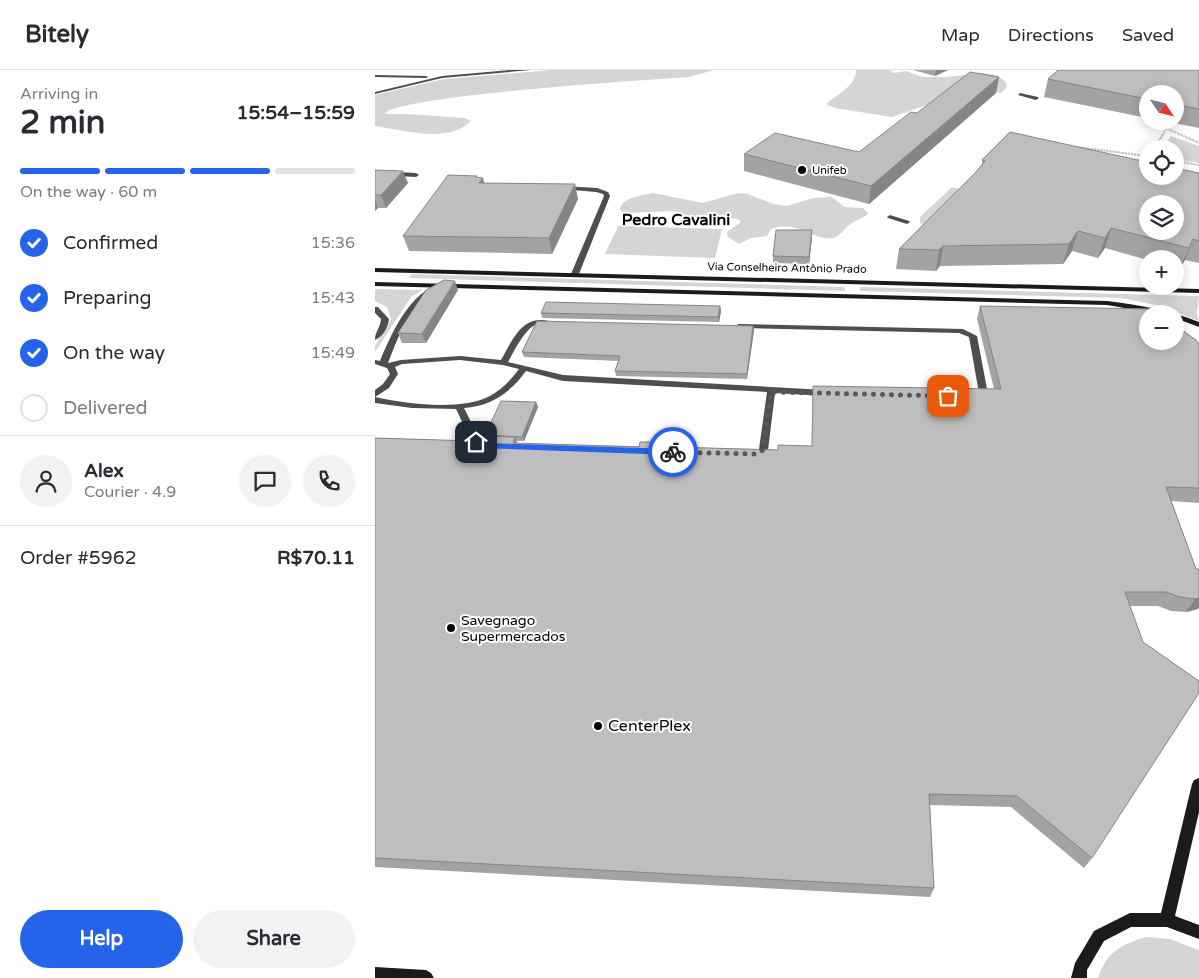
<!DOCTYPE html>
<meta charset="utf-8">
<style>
:root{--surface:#fff;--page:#f2f2f3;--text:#2b2b33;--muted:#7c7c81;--line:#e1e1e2;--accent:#2563eb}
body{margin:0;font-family:"Varela Round",sans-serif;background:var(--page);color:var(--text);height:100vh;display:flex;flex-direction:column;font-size:19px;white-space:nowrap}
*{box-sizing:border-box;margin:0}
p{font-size:16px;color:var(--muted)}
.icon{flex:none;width:28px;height:28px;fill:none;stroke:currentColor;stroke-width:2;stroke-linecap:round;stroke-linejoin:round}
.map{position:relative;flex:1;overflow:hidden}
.sheet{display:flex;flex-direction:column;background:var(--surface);width:375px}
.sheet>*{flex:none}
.needle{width:32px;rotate:125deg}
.fabs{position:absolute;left:764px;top:15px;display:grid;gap:10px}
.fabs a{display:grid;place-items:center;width:45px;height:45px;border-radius:50%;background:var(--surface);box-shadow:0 2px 12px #0003;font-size:25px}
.pin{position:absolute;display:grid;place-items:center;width:42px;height:42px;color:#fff;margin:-21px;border-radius:10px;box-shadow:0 2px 8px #0006}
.courier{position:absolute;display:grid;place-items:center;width:50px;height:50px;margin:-25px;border:4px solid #2563eb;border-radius:50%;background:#fff;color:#222;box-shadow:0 1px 6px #0007}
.summary em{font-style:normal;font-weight:700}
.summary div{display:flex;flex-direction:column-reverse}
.summary{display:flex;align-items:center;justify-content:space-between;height:85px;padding:0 20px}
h1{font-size:32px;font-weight:700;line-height:38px}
.bar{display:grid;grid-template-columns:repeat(4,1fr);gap:8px 5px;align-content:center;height:60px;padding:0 20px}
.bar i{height:6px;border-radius:4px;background:var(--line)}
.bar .on{background:var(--accent)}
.bar p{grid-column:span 4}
.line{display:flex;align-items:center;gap:12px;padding:0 20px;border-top:1px solid var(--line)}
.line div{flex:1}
.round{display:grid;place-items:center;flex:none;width:52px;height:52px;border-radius:26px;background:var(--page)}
ol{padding:0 20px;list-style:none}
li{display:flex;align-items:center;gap:15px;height:55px}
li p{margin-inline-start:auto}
li .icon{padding:5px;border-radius:50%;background:var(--accent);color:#fff;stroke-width:4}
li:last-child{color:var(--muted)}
li i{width:28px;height:28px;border:2px solid var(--line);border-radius:50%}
.action{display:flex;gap:10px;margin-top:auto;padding:10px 20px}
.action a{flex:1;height:58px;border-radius:30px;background:var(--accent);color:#fff;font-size:20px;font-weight:700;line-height:58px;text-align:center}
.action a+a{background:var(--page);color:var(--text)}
header{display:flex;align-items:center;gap:30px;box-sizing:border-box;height:70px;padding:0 25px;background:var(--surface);border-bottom:1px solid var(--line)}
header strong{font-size:24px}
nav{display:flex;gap:28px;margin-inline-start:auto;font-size:18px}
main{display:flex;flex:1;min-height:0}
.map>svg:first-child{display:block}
.green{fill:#d5d5d5}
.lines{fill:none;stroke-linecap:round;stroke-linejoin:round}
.path{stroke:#707070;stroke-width:2;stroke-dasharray:0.5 1;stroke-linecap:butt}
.lane{fill:#4e4e4e;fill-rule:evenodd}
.street{fill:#4e4e4e;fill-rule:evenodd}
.secondary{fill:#1b1b1b;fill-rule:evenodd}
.wall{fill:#a3a3a3}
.shaded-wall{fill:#858585}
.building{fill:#bebebe;stroke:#858585;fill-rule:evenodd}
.route{fill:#2563eb}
.done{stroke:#595959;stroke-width:5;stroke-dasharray:0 9}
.poi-dot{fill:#000;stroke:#fff;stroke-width:2}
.labels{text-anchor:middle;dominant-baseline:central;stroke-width:4;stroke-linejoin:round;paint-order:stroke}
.far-poi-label{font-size:11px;fill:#000;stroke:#fff;text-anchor:start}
.far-street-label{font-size:11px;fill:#000;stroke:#fff}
.poi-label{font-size:14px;fill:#000;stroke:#fff;text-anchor:start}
.far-district-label{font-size:16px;font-weight:bold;fill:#000;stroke:#fff}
.near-poi-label{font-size:16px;fill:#000;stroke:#fff;text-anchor:start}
</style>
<header>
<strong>Bitely</strong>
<nav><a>Map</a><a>Directions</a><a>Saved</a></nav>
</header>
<main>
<section class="sheet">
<div class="summary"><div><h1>2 min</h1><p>Arriving in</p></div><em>15:54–15:59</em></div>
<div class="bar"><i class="on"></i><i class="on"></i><i class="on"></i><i></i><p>On the way · 60 m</p></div>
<ol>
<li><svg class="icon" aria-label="check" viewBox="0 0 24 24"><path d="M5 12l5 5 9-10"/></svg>Confirmed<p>15:36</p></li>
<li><svg class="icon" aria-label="check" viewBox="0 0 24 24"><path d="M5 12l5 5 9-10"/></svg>Preparing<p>15:43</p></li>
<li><svg class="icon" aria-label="check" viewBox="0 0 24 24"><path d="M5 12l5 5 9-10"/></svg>On the way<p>15:49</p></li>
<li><i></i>Delivered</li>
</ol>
<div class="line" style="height:90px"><a class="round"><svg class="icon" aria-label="person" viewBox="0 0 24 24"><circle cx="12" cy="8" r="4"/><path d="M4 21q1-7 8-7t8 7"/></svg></a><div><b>Alex</b><p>Courier · 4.9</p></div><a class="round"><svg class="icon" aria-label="chat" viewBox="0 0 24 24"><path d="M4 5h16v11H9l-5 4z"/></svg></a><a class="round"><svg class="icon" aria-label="phone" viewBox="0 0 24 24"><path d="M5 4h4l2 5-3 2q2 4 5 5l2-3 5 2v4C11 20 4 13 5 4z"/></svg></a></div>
<div class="line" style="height:65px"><div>Order #5962</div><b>R$70.11</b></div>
<div class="action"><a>Help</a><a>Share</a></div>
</section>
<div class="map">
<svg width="824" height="908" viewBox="0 0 824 908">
<rect width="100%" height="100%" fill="#fff"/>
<path class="green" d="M177,0H339L314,7C273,10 28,25 10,43L12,44H32L89,48L96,51C73,74 29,60 0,56V25L69,9Z
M481,0H515L519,3L531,1L547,7H571L608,3L623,6L631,12L632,17L626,23L596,17L561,32L517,47L460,38L451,34C462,25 482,15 481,0Z
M796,66L824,76V93L800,89V79H788Z
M577,117L584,119L549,155L545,153V147Z
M278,123L328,133L363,123L373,124L398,134L412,136L438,128L456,127L470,137L488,138L493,143C489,149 482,149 477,153C470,157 466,166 458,168C440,172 424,149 396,159L392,166L376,168L364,174L353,167L352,162L366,152L363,149L337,146L311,147L299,141L250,143L245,140C246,127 266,126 278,123Z
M243,156L347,159L340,188L230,184Z
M37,204L470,217V221L34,208Z
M485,217L824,226L822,243L824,251L786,236L746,228L485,221Z
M0,219L48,220L36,227L0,282V276L16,249L12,237L0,231Z
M771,867L795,869L824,880V908H723C731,882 747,874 771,867Z"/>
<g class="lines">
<path class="path" d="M791,58L824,73
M701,77L772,86
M779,79L796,51
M800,91L824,95"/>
<path class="lane" d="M645,23L663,27L664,28L661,30L643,25Z
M0,101L41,103L44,105L41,107L0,105Z
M188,116L222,118L233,122L235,126L204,204L200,206L196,204L229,126L228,124L221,122L186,119L185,118Z
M515,145L534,151L535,152L532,154L513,148L512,147Z
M53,219L60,221C55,225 49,229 45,234C29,250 21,272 13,293L26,290L85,286L126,290C135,275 145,248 167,250C171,250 174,251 178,253C172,257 169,253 163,254C150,257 139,282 133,292L188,305L450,320L454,323L450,326L400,323L393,380L388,385L377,387L372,384L374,382L384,379L392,322L188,311L151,301C135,323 116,336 89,338L105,370L114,374L116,376L111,379L98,374L81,339L37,338L0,333V327C32,334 86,341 115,326C127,319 136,310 144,299L128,295L85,290L27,294L20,297L23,304L14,318L0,327V320L8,314L15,304L12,298L0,294V290L5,291C16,265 29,235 53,219Z
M0,237H3L14,249C13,257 8,267 0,270C0,262 5,258 6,249L0,243Z
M363,254L588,259L602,266L613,324L612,326L602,329L598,326L604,323L594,267L584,263L366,258L362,256Z"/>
<path class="street" d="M136,0H156L67,8L0,24V22L67,6Z
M0,5L51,6L53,7L51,8L0,7Z"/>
<path class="secondary" d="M0,198L824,219V223L0,202Z
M0,212L732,231C764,235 794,240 824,252V257L800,248V244H784L732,235L0,216Z
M824,708V742L800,846L824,855V869L792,857H756L729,871L712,900V908H696L700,893L719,861L755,843H786L817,714L819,710Z
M0,897L51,900L56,903L59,908H0Z"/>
</g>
<path class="wall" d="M538,0H573L560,6Z
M824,0V58L789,51H800V24H772V48L669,27L673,9Z
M624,7L621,23L494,134L369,101V84L484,82L542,43Z
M607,90L824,103V193L810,190L805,198L800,197V189H772V190L730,178L723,188L697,181L688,194L565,196L561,201L521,199L524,179L600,103L607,95Z
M0,100L33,113L11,138H3L0,141Z
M102,107L109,113L203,129L177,184L34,181L28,166Z
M437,167L434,194L398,193V186Z
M83,220L51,273H27L23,263Z
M345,236L346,241L344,252L167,248L166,243Z
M605,236L824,274V433L796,431L821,499H824V537L823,539L811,542L796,541L783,536H755L717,788L709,798L636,737L555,735L559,818L555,827L0,797V368L99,371L110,366V365L161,332L163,337L149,371H141L142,373L403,380L437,376L619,319L602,249Z
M378,256L379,260L372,309L241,306L240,301L244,291L149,287L147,282Z"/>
<path class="shaded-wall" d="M561,0H573L560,6Z
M624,7L621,23L494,134L496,116Z
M28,101L33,113L11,138L6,125Z
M108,108L112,122L104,113Z
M200,114L203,129L177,184L174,168Z
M0,129L3,138L0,141Z
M736,158L730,178L723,188L730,168Z
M437,160V167L434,194V187Z
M703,161L697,181L688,194L694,174Z
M818,169L810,190L805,198L814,178Z
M568,176L565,196L561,201L564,180Z
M80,211L83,220L51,273L47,264Z
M345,236L346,241L344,252L343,247Z
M378,256L379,260L372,309V304Z
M161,332L163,337L149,371L147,367Z
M140,367L145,381L138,373Z
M824,528V537L823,539L811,542L820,529Z"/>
<path class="building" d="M683,0H824V39L800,34V24H772V29L673,9Z
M595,2L624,7L496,116L369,84L400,63L484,82L536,42L542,43Z
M635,62L772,92V106H800V98L824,103V171L818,169L814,178L736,158L730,168L703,161L694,174L568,176L564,180L524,179L600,103L610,91L607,90ZM772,134H800V161H772Z
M0,100L28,101L6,125H0Z
M73,105L102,106L100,107L108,108L104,113L200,114L174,168L28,166Z
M401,160H437L434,187L398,186Z
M69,210L80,211L47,264L23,263L51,220Z
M171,232L345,236L343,247L166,243Z
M605,236L777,239L784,244H772V271H800V255L821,270L824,274V418L791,417L821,499H824V528L820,529L805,527L791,522H750L768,572L824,611V623L717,788L642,726L554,724L559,818L0,788V368L99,371L102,366L140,367L138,373L264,377L265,372H298V377L403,380V375L437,376L438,316L626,319Z
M162,251L378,256L372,304L240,301L245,286L147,282Z
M126,331L161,332L147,367L110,365Z"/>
<path class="route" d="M99,370L108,373L298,379L302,382L298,385L106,378L99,374Z"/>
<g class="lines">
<path class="done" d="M298,382L380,384L388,380L396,322L573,326"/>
</g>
<g class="poi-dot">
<circle cx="427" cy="100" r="5"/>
<circle cx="76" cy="558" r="5"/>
<circle cx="223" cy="656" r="5"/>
</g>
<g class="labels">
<g class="far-poi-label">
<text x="437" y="100">Unifeb</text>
</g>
<g class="far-street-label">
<text transform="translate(412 198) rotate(1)">Via Conselheiro Antônio Prado</text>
</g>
<g class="poi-label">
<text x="86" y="550">Savegnago<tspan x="86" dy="16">Supermercados</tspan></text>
</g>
<g class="far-district-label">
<text x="301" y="150">Pedro Cavalini</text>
</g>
<g class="near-poi-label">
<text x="233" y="656">CenterPlex</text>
</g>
</g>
</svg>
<div class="fabs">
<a><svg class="needle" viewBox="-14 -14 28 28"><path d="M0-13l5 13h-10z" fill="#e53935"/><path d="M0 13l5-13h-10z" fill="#7c7c81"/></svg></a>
<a><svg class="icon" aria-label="locate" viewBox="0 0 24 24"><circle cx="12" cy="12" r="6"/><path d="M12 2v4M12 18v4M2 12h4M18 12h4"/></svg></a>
<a><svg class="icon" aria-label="layers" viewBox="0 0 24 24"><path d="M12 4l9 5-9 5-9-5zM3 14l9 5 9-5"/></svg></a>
<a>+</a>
<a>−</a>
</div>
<div class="pin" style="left:573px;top:326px;background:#ea580c"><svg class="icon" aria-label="bag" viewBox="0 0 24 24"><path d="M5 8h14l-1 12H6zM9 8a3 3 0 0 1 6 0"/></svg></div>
<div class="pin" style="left:101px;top:372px;background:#1f2937"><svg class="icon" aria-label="home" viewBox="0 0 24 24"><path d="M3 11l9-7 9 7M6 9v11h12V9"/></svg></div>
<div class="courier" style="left:298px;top:382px"><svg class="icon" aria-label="bike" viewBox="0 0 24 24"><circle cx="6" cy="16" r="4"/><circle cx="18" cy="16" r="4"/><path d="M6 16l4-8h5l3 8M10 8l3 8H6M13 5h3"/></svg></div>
</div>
</main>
